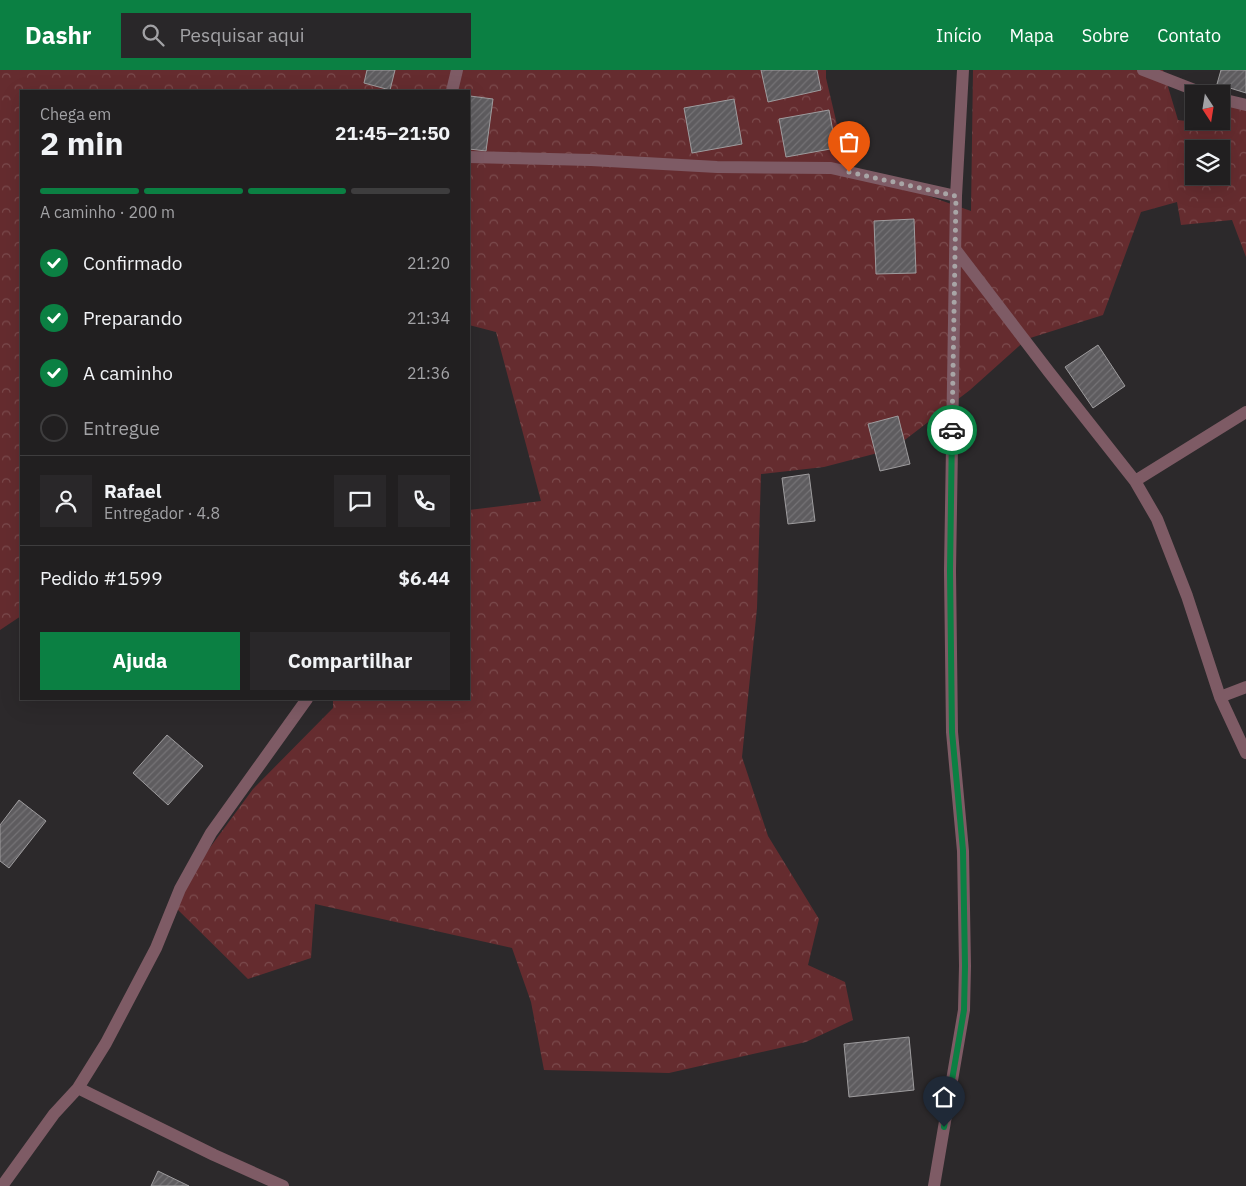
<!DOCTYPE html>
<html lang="pt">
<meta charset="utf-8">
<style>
:root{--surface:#211f20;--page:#292729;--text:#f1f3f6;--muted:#a2a2a5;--line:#3e3d3e;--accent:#0b8043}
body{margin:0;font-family:"IBM Plex Sans",sans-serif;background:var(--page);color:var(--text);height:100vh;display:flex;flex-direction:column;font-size:19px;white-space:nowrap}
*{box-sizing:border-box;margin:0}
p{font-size:16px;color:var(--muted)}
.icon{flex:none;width:28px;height:28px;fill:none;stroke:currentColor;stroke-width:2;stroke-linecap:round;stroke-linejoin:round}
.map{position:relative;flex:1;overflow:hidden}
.details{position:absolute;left:20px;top:20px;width:450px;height:610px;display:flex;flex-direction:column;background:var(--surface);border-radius:0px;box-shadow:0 5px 20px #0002,0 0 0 1px var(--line)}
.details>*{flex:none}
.needle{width:32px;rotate:168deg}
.controls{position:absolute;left:1185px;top:15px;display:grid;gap:10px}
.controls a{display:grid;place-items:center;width:45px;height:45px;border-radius:0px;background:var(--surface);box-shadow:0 5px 20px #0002,0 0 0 1px var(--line);font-size:25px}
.pin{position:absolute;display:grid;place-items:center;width:42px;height:42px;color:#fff;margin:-51px -21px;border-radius:50% 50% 50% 0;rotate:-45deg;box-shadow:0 0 5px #0007}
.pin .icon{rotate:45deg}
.courier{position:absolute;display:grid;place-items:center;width:50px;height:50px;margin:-25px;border:4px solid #0b8043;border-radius:50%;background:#fff;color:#222;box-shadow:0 1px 6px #0007}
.headline em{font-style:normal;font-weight:700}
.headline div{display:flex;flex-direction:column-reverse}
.headline{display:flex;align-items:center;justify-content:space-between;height:85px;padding:0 20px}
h1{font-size:32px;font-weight:700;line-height:38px}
.bar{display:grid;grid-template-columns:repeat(4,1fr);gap:8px 5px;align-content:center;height:60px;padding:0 20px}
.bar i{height:6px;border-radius:4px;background:var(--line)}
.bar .current{background:var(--accent)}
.bar p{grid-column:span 4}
.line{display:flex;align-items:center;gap:12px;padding:0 20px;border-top:1px solid var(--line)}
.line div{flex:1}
.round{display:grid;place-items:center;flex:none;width:52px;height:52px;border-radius:0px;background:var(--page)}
ol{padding:0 20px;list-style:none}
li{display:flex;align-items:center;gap:15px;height:55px}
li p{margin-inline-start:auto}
li .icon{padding:5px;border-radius:50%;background:var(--accent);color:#fff;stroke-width:4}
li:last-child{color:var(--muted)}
li i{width:28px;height:28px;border:2px solid var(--line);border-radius:50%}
.primary-button{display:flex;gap:10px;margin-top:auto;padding:10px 20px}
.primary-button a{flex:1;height:58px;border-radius:0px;background:var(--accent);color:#fff;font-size:20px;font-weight:700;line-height:58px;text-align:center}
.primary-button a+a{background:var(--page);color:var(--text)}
header{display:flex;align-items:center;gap:30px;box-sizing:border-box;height:70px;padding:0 25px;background:var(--accent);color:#fff}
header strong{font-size:24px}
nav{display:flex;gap:28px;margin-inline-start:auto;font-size:18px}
.search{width:350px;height:45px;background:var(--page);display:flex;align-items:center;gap:12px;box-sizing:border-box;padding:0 18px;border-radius:0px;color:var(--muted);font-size:19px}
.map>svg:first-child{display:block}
.forest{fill:url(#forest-crowns);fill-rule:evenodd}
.building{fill:url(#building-hatch);stroke:#9e9c9e}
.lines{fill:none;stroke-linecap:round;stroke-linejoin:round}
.minor{stroke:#7e5b65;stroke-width:12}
.done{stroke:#a8a5a6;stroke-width:5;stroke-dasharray:0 9}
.route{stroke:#0b8043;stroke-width:6}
</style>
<header>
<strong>Dashr</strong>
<div class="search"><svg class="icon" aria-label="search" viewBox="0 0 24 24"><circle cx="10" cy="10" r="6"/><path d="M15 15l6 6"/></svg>Pesquisar aqui</div>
<nav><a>Início</a><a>Mapa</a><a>Sobre</a><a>Contato</a></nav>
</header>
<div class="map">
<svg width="1246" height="1116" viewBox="0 0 1246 1116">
<defs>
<pattern id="forest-crowns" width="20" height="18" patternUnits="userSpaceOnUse" patternTransform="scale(1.25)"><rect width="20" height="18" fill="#652c2f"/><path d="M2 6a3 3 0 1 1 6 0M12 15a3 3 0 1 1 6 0" fill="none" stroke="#7b4b4d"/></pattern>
<pattern id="building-hatch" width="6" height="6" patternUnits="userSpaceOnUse" patternTransform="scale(1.25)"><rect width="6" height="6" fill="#5e5c5f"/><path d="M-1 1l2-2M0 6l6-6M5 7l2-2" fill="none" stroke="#757376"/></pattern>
</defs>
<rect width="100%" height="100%" fill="#2c292b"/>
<path class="forest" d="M0,0H826V8L847,97L971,141L973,0H1163L1178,50L1210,54L1214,51H1221V45L1240,30L1246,34V187L1232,150L1181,155L1177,132L1141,142L1103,245L1027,269L970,320L893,379L824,397L761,404L757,538L742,687L768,766L819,849L808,895L845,912L853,950L806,972L669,1003L544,1000L531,932L512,878L315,834L311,888L248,909L175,837L200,791L253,719L333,638V629H469V440L541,431L496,262L469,255V21H21V546L0,560ZM1194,79H1221V106H1194Z"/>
<path class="building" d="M367,0H395L390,20L364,13Z
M761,0H817L821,20L768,32Z
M1221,0H1246V23L1217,14Z
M470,26L493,29L486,81L469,79Z
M734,29L742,74L692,83L684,38Z
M829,40L836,78L786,87L779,49Z
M914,149L916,203L876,204L874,151Z
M1098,275L1125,316L1093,338L1065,297Z
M898,346L910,394L880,401L868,354Z
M809,404L815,451L788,454L782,408Z
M167,665L203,696L168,735L133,703Z
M19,730L46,751L9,798L0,791V755Z
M909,967L914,1020L849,1027L844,974Z
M158,1101L189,1116H151Z"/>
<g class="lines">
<path class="minor" d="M1143,0L1205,24
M452,21L457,0
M1221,29L1246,35
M469,87L591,90L717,97L831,98L956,126
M955,179L1049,302L1135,411L1157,449L1187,526L1220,627L1246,683
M1135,411L1246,342
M1220,627L1246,617
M78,1018L214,1085L283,1116
M2,1116L54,1044L78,1018L106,973L156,878L180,819L211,763L307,629
M934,1116L964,940L965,896L963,781L952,662L950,501L956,126L963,0"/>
</g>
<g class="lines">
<path class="done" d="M849,102L956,126L952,360"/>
<path class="route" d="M944,1057L964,940L965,896L963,780L952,662L950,501L952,360"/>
</g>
</svg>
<div class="controls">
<a><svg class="needle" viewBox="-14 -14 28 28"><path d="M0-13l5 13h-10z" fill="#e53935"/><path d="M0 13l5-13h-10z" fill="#a2a2a5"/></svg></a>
<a><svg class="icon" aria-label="layers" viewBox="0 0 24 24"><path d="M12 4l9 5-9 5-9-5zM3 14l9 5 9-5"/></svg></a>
</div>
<div class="pin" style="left:849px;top:102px;background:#ea580c"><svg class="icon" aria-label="bag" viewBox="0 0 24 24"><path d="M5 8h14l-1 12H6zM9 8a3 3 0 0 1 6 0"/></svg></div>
<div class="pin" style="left:944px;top:1057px;background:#1f2937"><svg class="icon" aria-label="home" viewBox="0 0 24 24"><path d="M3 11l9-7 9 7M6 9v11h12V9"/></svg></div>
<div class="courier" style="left:952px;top:360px"><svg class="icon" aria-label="car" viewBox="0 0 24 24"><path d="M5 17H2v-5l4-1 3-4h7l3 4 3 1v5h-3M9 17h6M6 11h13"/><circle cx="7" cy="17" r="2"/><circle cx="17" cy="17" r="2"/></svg></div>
<section class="details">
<div class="headline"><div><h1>2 min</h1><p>Chega em</p></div><em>21:45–21:50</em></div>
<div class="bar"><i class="current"></i><i class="current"></i><i class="current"></i><i></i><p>A caminho · 200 m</p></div>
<ol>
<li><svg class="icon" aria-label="check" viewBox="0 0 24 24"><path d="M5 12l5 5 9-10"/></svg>Confirmado<p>21:20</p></li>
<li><svg class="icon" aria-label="check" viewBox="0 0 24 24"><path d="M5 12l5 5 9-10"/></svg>Preparando<p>21:34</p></li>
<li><svg class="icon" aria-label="check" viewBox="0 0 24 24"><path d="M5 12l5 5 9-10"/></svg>A caminho<p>21:36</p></li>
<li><i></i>Entregue</li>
</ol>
<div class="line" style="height:90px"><a class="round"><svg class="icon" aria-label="person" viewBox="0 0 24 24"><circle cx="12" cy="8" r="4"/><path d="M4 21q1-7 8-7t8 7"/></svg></a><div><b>Rafael</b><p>Entregador · 4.8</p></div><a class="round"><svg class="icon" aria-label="chat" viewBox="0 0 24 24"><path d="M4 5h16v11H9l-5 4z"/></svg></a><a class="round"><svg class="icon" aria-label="phone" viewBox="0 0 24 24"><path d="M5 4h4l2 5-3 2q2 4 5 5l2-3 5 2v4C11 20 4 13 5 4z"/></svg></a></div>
<div class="line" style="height:65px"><div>Pedido #1599</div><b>$6.44</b></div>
<div class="primary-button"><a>Ajuda</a><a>Compartilhar</a></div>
</section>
</div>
